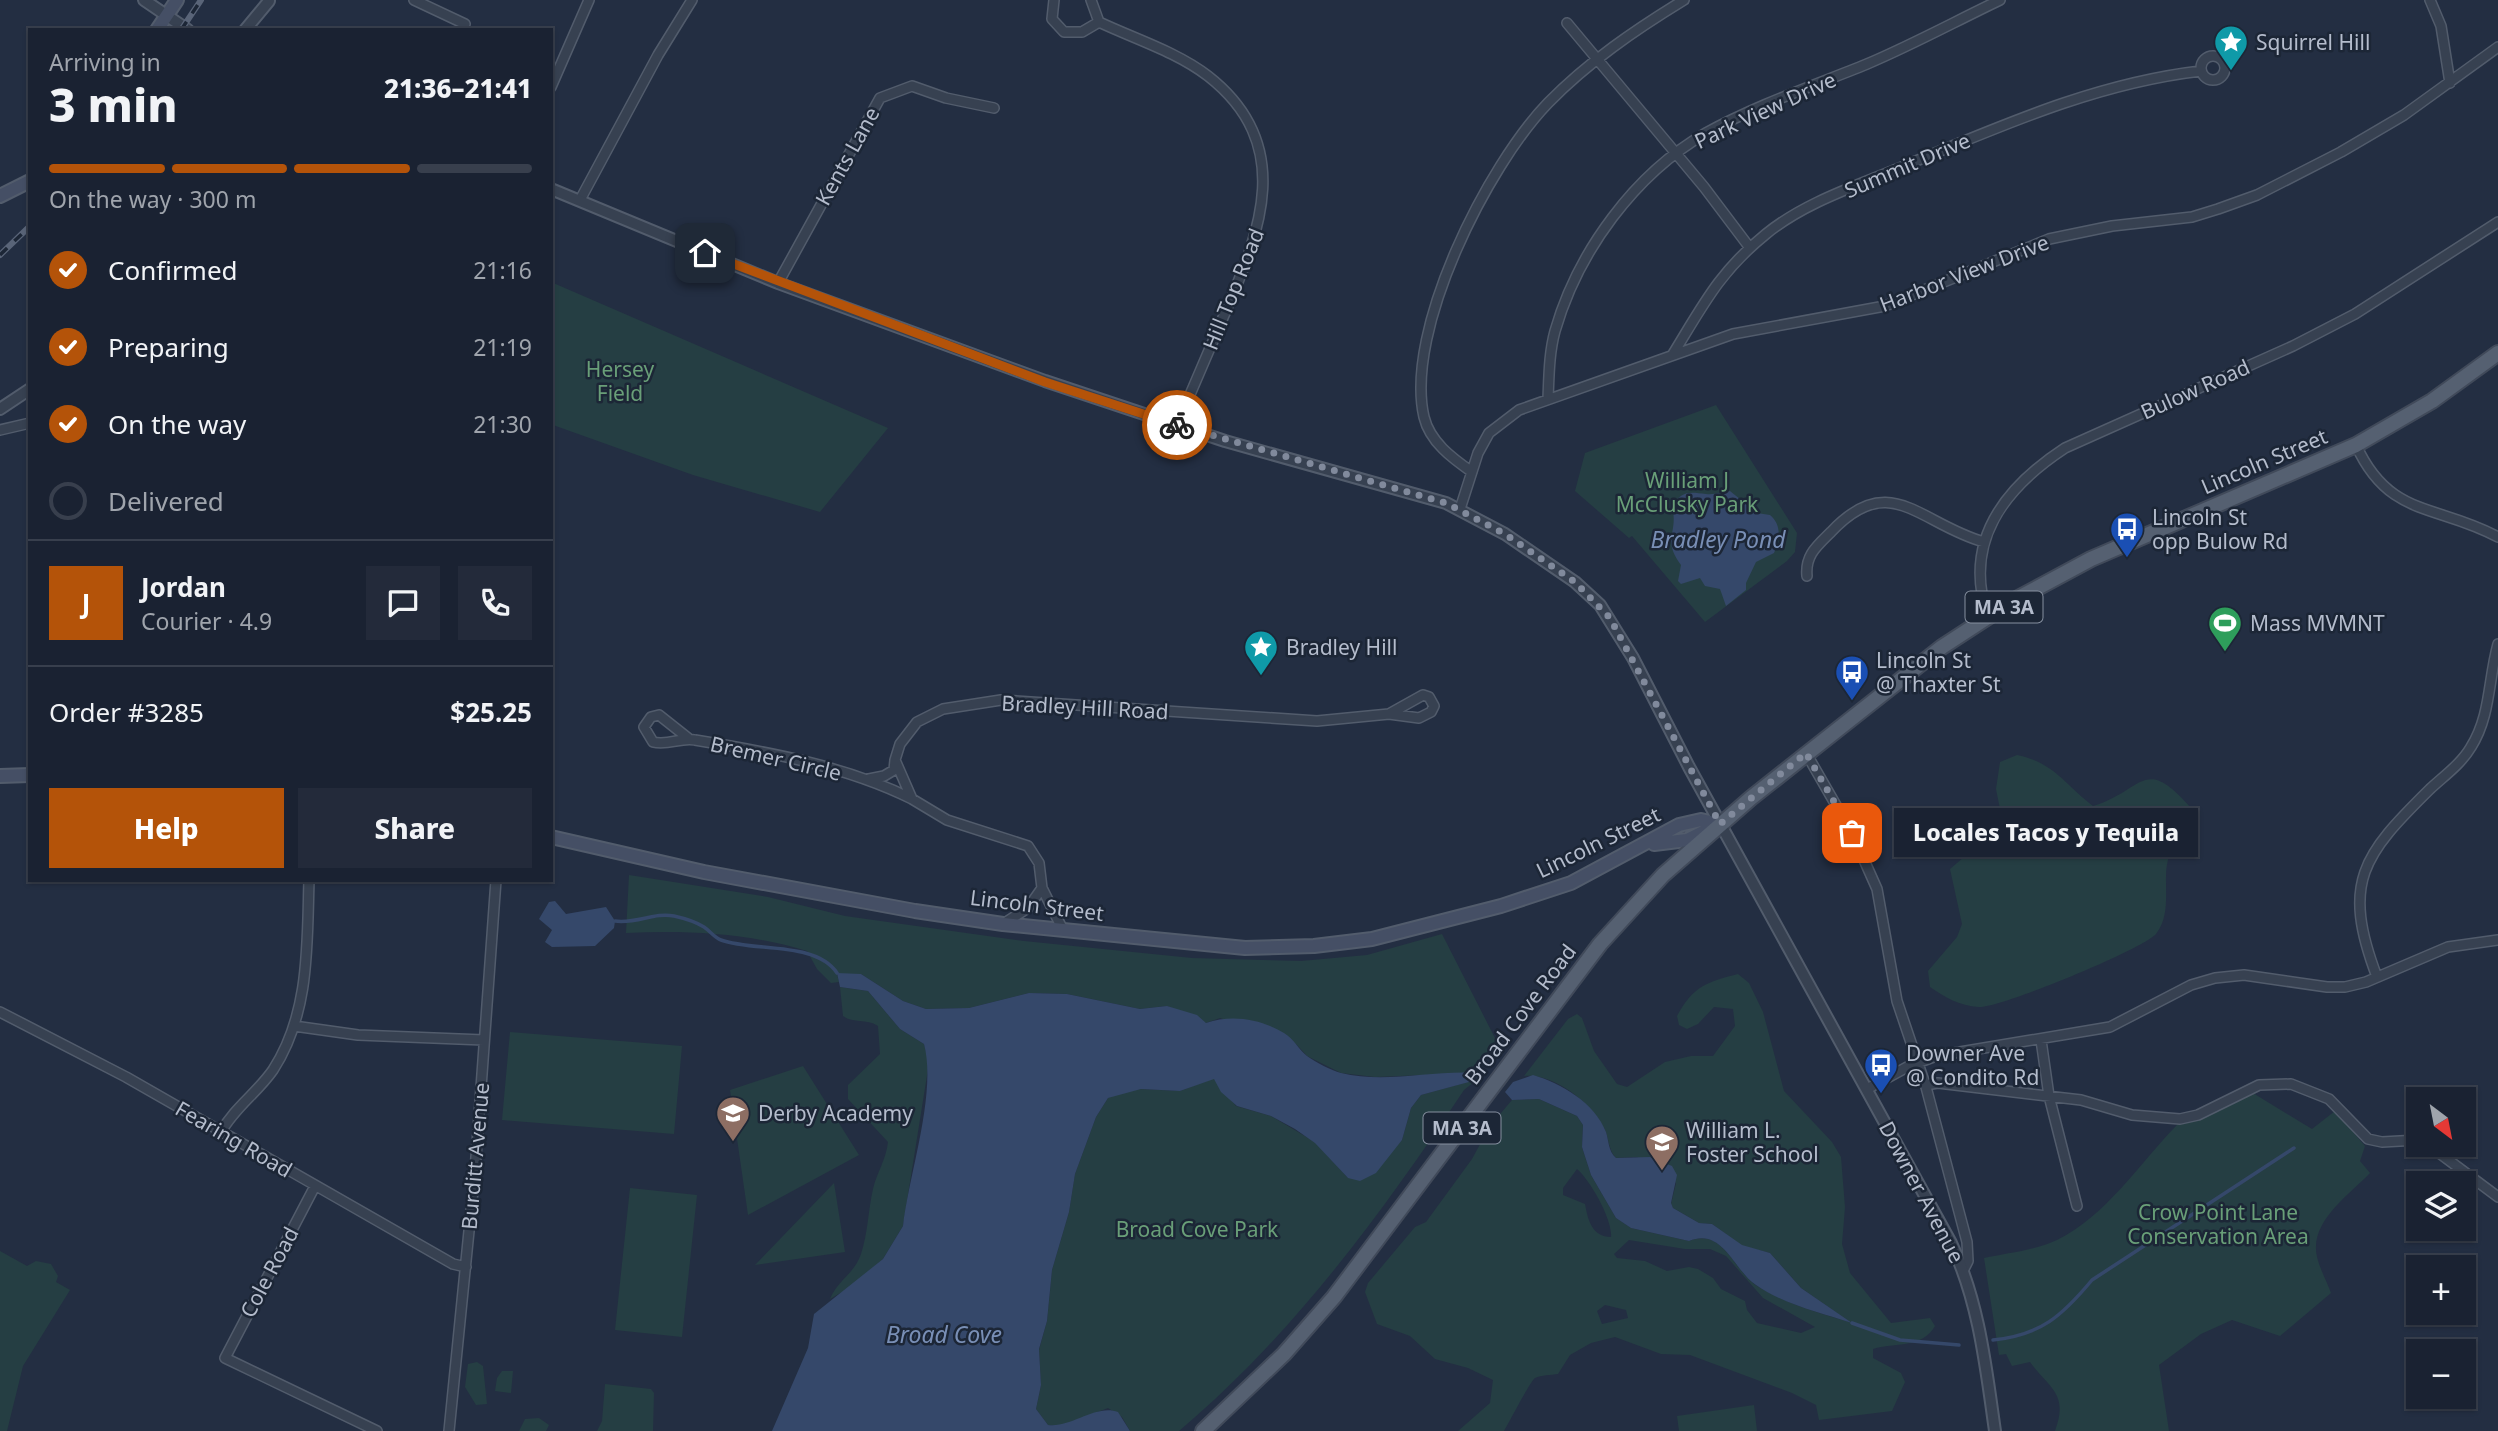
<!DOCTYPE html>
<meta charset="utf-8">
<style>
:root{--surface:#1a2232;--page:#232a3a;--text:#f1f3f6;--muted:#9fa4ac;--line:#383f4d;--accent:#b45309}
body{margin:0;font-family:"Noto Sans",sans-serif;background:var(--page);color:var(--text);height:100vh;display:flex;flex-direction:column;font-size:26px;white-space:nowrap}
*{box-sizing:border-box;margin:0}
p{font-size:23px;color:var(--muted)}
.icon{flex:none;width:38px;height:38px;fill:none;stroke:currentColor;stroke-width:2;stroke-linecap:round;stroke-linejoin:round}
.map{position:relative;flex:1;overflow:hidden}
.drawer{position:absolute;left:28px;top:28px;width:525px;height:854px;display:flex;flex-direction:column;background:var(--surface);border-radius:0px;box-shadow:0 2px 5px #0004,0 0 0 2px var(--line)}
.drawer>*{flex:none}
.needle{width:46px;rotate:148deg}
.fabs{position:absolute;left:2406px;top:1087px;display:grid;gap:14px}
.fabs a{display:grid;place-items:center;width:70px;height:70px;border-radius:0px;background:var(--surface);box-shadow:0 2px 5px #0004,0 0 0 2px var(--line);font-size:35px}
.pin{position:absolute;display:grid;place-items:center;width:60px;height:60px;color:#fff;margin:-30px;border-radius:14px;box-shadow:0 4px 10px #0006}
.courier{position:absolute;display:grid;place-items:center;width:70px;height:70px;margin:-35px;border:5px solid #b45309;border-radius:50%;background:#fff;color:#222;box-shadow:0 2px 9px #0007}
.bubble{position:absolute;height:49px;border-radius:0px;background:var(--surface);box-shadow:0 2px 5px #0004,0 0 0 2px var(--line);font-size:23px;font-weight:800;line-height:49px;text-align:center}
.overview em{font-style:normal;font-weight:800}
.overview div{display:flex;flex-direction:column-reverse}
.overview{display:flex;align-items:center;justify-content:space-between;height:119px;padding:0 21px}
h1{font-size:46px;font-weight:800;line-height:52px}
.bar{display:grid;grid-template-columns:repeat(4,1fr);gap:10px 7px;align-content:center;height:84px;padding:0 21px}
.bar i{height:9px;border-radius:5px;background:var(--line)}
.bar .current{background:var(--accent)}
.bar p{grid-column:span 4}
.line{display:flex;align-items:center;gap:18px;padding:0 21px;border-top:2px solid var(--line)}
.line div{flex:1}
.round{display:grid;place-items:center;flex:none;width:74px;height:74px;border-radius:0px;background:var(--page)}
ol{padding:0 21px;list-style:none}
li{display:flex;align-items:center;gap:21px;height:77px}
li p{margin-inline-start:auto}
li .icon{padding:7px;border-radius:50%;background:var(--accent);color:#fff;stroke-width:4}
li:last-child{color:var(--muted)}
li i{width:38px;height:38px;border:4px solid var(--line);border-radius:50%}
.action{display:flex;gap:14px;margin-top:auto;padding:14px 21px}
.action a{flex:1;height:80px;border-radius:0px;background:var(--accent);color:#fff;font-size:28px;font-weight:800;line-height:80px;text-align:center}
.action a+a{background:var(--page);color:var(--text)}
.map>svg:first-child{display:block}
.green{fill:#253e43;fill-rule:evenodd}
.water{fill:#35486a}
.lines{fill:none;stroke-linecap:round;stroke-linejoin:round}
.stream{stroke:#35486a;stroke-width:3.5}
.minor-casing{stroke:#525c6c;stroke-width:12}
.tertiary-casing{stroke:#525c6c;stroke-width:14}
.secondary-casing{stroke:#525c6c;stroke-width:16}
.primary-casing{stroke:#414a5a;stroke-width:18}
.minor{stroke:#374151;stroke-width:9}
.tertiary{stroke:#374151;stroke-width:10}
.secondary{stroke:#454f65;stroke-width:12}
.primary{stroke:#556071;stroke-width:14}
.rail-casing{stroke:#596478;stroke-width:6}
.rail{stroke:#1c2636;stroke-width:3.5;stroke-dasharray:10;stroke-linecap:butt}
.done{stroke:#818a9c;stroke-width:7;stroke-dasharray:0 12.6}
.route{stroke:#b45309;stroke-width:9}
.labels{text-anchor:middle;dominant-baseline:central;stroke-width:5;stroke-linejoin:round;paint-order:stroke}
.shield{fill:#1c2636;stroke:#868f9f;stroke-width:2}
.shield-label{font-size:19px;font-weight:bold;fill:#b4bccc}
.poi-label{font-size:21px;fill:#b4bccc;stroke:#1c2636;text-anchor:start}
.street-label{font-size:21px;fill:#b4bccc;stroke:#1c2636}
.park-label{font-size:21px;fill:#699f78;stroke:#1c2636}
.water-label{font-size:23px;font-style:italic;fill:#798fb6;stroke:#1c2636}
</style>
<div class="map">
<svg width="2498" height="1431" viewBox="0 0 2498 1431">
<rect width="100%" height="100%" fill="#232e42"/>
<path class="green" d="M551,282L888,428L820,512L693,475L553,425Z
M1716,405L1797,533L1795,552L1787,561L1705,622L1632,536L1629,538L1575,491L1585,453Z
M2017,755C2055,763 2064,784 2093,806C2145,790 2143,753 2192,809C2191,840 2176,836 2168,860C2162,880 2173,913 2156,934C2143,949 2001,1008 1979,1007C1959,1006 1945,997 1930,987L1928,971L1957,937L1962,924L1950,869L1971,851L2001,814L1996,789L2000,762Z
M629,875L768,897L845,916L1024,941L1192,958L1301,961L1367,955L1442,934L1498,1044L1477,1073L1375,1077L1341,1073L1307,1056L1296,1044L1220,1018L1206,1023L1167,1006L1140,1009L1067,994L1029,993L969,1008L926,1009L903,1001L861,974H837L839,982L831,983L817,969L807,951C748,933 687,930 626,933Z
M1738,974L1749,983L1763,1012L1784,1091L1832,1142L1841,1157L1845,1207L1842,1244L1850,1273L1891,1323L1930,1318L1935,1326C1922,1349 1895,1342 1873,1349V1358L1901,1373L1905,1382L1892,1411L1819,1420L1816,1405L1792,1393L1690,1355L1661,1354L1615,1337L1591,1343L1570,1355L1558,1374C1551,1375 1541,1375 1535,1378C1531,1380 1509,1423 1504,1431H1458L1490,1403L1493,1380L1468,1368L1435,1359L1410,1336L1377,1324L1365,1292L1368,1283L1415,1227L1426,1222L1472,1159L1490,1126L1512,1100L1539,1099L1577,1116L1583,1125L1582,1147L1591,1175L1616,1218L1631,1228L1689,1241C1724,1227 1734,1272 1757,1286C1785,1303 1818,1313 1850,1322L1801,1288L1770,1253L1742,1246L1712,1224L1699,1223L1673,1208L1671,1204L1676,1183L1637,1157L1616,1158C1608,1150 1609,1137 1604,1128C1590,1102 1554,1073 1524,1076L1568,1019L1577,1014L1582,1018L1594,1051L1617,1084L1627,1087L1665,1062L1691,1056H1713L1735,1026L1733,1009L1714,1007L1698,1024L1687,1029L1679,1025L1677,1016C1693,986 1707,982 1738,974ZM1577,1169C1590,1180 1613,1220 1611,1237C1592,1237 1588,1220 1585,1204L1563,1195V1188ZM1629,1240L1685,1249H1710L1726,1256L1763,1298L1815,1327L1801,1333L1757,1323L1747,1310L1745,1301L1721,1289L1713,1278L1698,1269L1689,1267L1667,1271L1645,1261L1617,1258L1614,1254ZM1605,1305L1626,1310L1628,1318L1602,1324L1597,1311Z
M840,987L868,991L900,1029L924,1044L929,1063L903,1226L883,1259L854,1285L830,1299C837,1281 855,1273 861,1254C868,1233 868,1211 873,1189C877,1172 886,1160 888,1142L848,1099V1085L880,1054L878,1026C866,1018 854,1024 843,1016Z
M510,1032L682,1046L674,1134L502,1120Z
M803,1066L859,1155L748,1215L730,1090Z
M1214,1078L1236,1106L1271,1116L1315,1142L1348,1178L1402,1140L1411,1108L1421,1095L1471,1081L1474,1082L1464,1090C1383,1212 1292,1336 1179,1431H1130L1122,1417L1108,1408L1062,1426L1048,1425L1036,1409L1041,1385L1039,1350L1047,1321L1052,1270L1069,1212L1075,1174L1096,1117L1108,1098L1123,1092L1141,1089L1180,1091Z
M2248,1090L2312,1129L2335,1111L2365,1146L2360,1161L2370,1173C2348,1196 2309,1222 2317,1257C2320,1269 2327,1282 2331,1293L2280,1336L2232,1320L2201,1334L2159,1365L2169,1431H2055C2069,1393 2049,1388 2030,1362L2012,1366L2006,1354L1999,1355L1984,1258C2007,1253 2036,1250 2057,1240C2106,1216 2140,1163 2176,1126C2187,1115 2232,1098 2248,1090Z
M834,1183L845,1252L755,1265Z
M630,1188L697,1195L682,1337L615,1330Z
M0,1251L27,1266L36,1261L51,1264L58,1276L56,1282L70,1290L23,1366L7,1431H0Z
M477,1362L483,1366L487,1404L476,1405L465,1387L468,1364Z
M502,1371H513L511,1393L495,1391L497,1378Z
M605,1384L651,1389L654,1393L653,1431H597L602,1421Z
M1754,1405L1757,1431H1679L1677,1416Z
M539,1418L549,1425L546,1431H519L525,1419Z"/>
<path class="water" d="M1730,491L1757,513L1770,515C1782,525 1780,540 1774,553L1756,562L1746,583V590L1726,606L1720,589L1705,586L1700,578L1681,584L1678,581L1681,565C1661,538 1679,534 1672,506C1682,490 1690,492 1706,494C1714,495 1722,492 1730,491Z
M555,901L566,914L606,907L615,921L614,928L595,946L552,947L545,942L552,930L539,919L549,902Z
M837,973L861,974L903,1001L926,1009L969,1008L1029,993L1067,994L1140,1009L1167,1006L1197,1015L1206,1023C1232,1014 1261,1019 1284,1033C1294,1039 1299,1050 1307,1056C1315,1062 1331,1070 1341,1073C1385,1084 1432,1070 1477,1073L1480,1079L1421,1095L1411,1108L1402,1140L1376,1173L1360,1181L1348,1178L1315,1143L1295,1129L1271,1116L1237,1106L1221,1092L1214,1079L1180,1091L1141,1089L1108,1098L1096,1117L1075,1174L1069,1212L1052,1270L1047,1321L1039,1349L1041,1385L1036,1409L1048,1425C1072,1428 1095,1404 1118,1412L1130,1431H772L808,1348L814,1314L883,1259L903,1226C909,1174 937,1093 924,1044L900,1029L868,991L840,987Z
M1533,1075C1561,1083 1595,1103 1606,1132C1609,1141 1608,1151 1616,1158L1650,1157L1672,1166L1677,1175L1671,1203L1673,1208L1699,1223L1712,1224L1742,1245L1770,1253L1801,1288L1852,1323C1821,1313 1783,1304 1756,1285C1734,1271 1723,1227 1689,1241L1631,1228L1616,1218L1591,1175L1582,1147L1583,1125L1577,1116L1539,1099L1512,1100L1505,1092L1513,1082Z"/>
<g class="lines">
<path class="stream" d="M615,921C637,924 654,912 674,916C683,918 696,922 704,927C710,931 715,938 721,940C753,952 816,941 837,973
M1852,1323L1900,1340L1959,1345
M1993,1340C2041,1335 2062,1316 2092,1280L2294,1148"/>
<g class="minor-casing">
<path id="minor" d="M414,0L465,24
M1054,0L1052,19L1064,32H1082L1099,22
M1091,0L1099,22C1135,39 1177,52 1208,76C1295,144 1261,230 1225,313C1209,350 1193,388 1177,425
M2430,0L2441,26L2450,83
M1567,23L1704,187L1750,248
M2201 68a12 12 0 1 1 24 0a12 12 0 1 1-24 0Z
M551,87L589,0
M580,200L658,55L692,0
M778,283L880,98L912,86L946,98L994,108
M1673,354C1703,305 1720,271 1766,234C1805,202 1859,185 1904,166C2001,126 2096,83 2201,71
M1548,399C1549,376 1549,353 1555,331C1578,251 1635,174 1706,133C1757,105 1813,86 1867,64C1912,45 1956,21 2000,0
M0,430L30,423
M2356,445C2389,518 2437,504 2498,537
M1472,472C1452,458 1430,442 1424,417C1404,330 1488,165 1548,103C1588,62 1635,30 1684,0
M1460,509L1478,453L1489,433L1519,410L1733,334L1885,306L2049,239L2112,226L2192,217L2218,209L2257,195L2341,152L2404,115L2498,47
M1807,576C1805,555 1817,546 1831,532C1890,469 1920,524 1984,542
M1988,617C1962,542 2004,488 2065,448L2293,346L2355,314L2498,222
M688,738L659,715L651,717L644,727L653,742C668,746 681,737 695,740C768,752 846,766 912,799
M1806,753L1852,833L1877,889L1897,1001L1926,1087L1967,1242L1968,1261L1963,1271
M869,779L884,776L894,770L895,760
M1003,924L1028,908L1042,888
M1063,930L1042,888L1039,863L1028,846L947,820L912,799L895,760L900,744L917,722L943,709L1001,700L1317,721L1389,714L1423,695L1429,697L1434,706L1431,712L1419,718L1389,714
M2377,977C2341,882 2363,855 2430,789C2444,776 2461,764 2471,747C2491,715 2488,680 2498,644
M0,1012L126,1077L453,1264L466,1267
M294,1026L358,1035L484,1040
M2041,1040L2049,1096L2077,1206
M1925,1085L1938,1083L2081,1100L2132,1115L2180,1119L2198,1115L2259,1085L2291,1084L2329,1099L2368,1139L2382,1142L2418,1140
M1867,1089L1909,1066L1936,1056L2110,1027L2191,985L2215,978L2244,975L2327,987H2345L2366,982L2448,947L2498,940
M221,1132C235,1107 257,1093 273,1070C310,1013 307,945 309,880
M2427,1144L2498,1197
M315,1186L225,1358L377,1431
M449,1431L475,1171L496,880"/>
</g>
<g class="tertiary-casing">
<path id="tertiary" d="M144,0L188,30
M245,30L269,1
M551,189L778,283L1045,381L1225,441L1446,503L1505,534L1575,582L1600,605L1633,658L1689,767L1951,1243C1979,1301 1986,1368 1995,1431
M0,409L30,389"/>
</g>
<g class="secondary-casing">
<path id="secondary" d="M157,30L177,0
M0,196L30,181
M0,776L30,775
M551,837L704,872L915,911L1003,924L1245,948L1314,946L1372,939L1501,906L1571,883L1679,825L1701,820L1719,824
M1654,844L1687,840L1713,827"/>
</g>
<g class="primary-casing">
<path id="primary" d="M1203,1431L1284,1354L1334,1297L1600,944L1663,875L1751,798L1942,647L2011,602L2091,559L2356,445L2432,401L2498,353"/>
</g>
<use href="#minor" class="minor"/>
<use href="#tertiary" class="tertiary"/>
<use href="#secondary" class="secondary"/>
<use href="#primary" class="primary"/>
<g class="rail-casing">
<path id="rail" d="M181,30L201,0
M0,255L30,226"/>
</g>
<use href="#rail" class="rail"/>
</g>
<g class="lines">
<path class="done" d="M1177,425L1446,503L1505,534L1575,582L1610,618L1720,824L1806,753L1852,833"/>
<path class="route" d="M705,253L1045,382L1177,425"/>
</g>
<defs>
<g id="sight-pin" transform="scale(1.75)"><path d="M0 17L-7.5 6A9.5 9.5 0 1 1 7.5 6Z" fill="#0f9aa8" stroke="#1c2636"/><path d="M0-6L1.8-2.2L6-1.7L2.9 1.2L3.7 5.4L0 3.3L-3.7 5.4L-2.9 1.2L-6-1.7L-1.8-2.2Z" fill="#fff"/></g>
<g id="bus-pin" transform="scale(1.75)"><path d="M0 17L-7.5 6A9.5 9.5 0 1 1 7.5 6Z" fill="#1a4fb4" stroke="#1c2636"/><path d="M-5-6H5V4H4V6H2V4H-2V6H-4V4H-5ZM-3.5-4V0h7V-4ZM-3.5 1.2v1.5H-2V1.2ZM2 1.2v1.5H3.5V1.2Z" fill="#fff"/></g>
<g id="stadium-pin" transform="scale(1.75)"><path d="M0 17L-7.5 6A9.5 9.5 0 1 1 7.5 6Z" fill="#2e9e5b" stroke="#1c2636"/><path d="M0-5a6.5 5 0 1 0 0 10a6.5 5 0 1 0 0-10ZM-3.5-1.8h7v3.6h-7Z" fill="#fff"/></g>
<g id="school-pin" transform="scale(1.75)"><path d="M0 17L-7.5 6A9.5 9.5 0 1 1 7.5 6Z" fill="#8d6e63" stroke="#1c2636"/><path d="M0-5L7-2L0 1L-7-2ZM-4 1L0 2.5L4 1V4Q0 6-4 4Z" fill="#fff"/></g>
</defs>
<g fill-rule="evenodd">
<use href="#sight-pin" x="2231" y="42"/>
<use href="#bus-pin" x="2127" y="529"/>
<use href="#stadium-pin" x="2225" y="623"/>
<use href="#sight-pin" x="1261" y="647"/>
<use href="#bus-pin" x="1852" y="672"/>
<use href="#bus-pin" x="1881" y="1065"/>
<use href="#school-pin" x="733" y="1113"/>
<use href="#school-pin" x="1662" y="1142"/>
</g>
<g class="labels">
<g class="shield">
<rect x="1965.5" y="591.5" width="77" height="31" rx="5"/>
<rect x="1423.5" y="1112.5" width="77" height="31" rx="5"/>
</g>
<g class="shield-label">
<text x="2004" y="607">MA 3A</text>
<text x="1462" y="1128">MA 3A</text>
</g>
<g class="poi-label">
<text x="2256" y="42">Squirrel Hill</text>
<text x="2152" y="517">Lincoln St<tspan x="2152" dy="24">opp Bulow Rd</tspan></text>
<text x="2250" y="623">Mass MVMNT</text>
<text x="1286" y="647">Bradley Hill</text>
<text x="1876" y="660">Lincoln St<tspan x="1876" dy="24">@ Thaxter St</tspan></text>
<text x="1906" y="1053">Downer Ave<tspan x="1906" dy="24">@ Condito Rd</tspan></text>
<text x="758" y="1113">Derby Academy</text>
<text x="1686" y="1130">William L.<tspan x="1686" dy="24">Foster School</tspan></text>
</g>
<g class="street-label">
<text transform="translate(1765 110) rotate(-25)">Park View Drive</text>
<text transform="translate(847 156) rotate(-61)">Kents Lane</text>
<text transform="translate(1907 165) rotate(-23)">Summit Drive</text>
<text transform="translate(1964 273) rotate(-21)">Harbor View Drive</text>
<text transform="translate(1233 289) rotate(-68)">Hill Top Road</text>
<text transform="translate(2195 389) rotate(-24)">Bulow Road</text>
<text transform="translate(2264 461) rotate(-23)">Lincoln Street</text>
<text transform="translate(1085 707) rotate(3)">Bradley Hill Road</text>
<text transform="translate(776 758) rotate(13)">Bremer Circle</text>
<text transform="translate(1598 842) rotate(-26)">Lincoln Street</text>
<text transform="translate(1037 905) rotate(7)">Lincoln Street</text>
<text transform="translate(1520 1014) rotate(-53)">Broad Cove Road</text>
<text transform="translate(234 1139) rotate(30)">Fearing Road</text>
<text transform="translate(475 1156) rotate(-85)">Burditt Avenue</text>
<text transform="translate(1922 1192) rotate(62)">Downer Avenue</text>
<text transform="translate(269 1272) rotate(-62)">Cole Road</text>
</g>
<g class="park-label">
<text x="620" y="369">Hersey<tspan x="620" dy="24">Field</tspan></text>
<text x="1687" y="480">William J<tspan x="1687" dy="24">McClusky Park</tspan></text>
<text x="2218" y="1212">Crow Point Lane<tspan x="2218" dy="24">Conservation Area</tspan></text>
<text x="1197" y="1229">Broad Cove Park</text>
</g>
<g class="water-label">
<text x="1718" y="539">Bradley Pond</text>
<text x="944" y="1334">Broad Cove</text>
</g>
</g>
</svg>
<div class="fabs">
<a><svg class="needle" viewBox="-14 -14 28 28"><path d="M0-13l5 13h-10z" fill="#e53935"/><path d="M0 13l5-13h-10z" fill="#9fa4ac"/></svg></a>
<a><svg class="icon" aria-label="layers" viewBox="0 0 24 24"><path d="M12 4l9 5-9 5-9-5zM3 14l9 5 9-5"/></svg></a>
<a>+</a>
<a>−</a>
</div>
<div class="pin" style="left:1852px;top:833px;background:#ea580c"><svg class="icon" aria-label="bag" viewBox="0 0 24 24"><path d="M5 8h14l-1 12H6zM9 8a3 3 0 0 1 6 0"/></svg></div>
<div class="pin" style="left:705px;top:253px;background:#1f2937"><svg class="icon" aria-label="home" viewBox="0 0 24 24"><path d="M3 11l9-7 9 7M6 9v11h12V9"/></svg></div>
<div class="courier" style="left:1177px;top:425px"><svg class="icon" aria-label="bike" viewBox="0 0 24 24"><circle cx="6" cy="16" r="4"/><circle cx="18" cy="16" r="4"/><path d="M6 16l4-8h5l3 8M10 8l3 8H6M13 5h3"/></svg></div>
<div class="bubble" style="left:1894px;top:808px;width:304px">Locales Tacos y Tequila</div>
<section class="drawer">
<div class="overview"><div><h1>3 min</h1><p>Arriving in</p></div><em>21:36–21:41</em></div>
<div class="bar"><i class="current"></i><i class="current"></i><i class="current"></i><i></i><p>On the way · 300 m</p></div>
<ol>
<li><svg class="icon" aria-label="check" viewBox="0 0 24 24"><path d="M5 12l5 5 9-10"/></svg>Confirmed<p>21:16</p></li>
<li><svg class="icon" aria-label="check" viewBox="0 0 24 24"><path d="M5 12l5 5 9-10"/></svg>Preparing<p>21:19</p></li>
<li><svg class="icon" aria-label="check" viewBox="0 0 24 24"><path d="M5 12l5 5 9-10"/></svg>On the way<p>21:30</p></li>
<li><i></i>Delivered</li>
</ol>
<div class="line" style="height:126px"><b class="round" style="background:var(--accent);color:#fff">J</b><div><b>Jordan</b><p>Courier · 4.9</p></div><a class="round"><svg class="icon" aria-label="chat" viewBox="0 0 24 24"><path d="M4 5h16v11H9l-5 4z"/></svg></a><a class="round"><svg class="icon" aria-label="phone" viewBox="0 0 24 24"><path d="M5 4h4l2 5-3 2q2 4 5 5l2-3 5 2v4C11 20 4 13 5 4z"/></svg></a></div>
<div class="line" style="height:91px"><div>Order #3285</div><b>$25.25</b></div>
<div class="action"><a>Help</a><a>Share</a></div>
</section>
</div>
